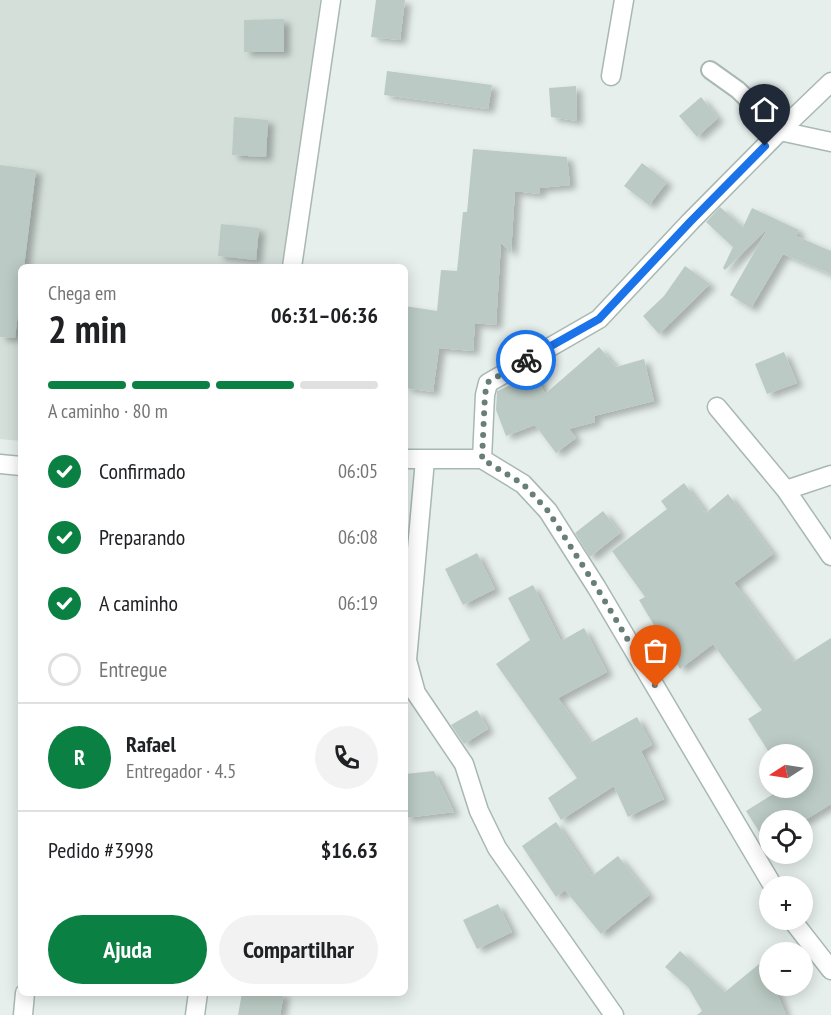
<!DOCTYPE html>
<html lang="pt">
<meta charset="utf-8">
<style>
:root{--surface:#fff;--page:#f2f2f2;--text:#202124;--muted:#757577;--line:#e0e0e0;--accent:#0b8043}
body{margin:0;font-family:"PT Sans Narrow",sans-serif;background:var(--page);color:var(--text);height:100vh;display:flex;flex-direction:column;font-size:22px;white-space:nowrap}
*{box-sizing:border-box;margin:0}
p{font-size:20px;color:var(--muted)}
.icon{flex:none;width:33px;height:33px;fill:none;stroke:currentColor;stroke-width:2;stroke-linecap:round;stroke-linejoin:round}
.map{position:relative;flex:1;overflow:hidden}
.drawer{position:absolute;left:18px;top:264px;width:390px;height:732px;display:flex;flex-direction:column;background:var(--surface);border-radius:9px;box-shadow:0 3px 15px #0003}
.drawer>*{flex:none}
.needle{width:39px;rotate:258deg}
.buttons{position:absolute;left:759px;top:744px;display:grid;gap:12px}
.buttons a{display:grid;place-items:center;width:54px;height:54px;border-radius:50%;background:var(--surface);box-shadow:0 3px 15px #0003;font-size:30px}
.pin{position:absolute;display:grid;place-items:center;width:51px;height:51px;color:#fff;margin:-62px -26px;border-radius:50% 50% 50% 0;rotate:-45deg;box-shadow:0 0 6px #0007}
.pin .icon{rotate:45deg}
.courier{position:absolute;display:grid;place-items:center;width:60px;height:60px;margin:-30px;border:4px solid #1a73e8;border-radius:50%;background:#fff;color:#222;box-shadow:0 2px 8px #0007}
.headline em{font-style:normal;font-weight:700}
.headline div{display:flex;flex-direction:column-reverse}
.headline{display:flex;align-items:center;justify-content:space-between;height:102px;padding:0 30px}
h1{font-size:39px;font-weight:700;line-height:45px}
.bar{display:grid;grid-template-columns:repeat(4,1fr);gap:9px 6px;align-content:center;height:72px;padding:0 30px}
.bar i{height:8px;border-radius:4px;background:var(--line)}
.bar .on{background:var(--accent)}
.bar p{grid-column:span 4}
.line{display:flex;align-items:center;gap:15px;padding:0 30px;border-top:2px solid var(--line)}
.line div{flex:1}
.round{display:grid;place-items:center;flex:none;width:63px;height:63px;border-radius:32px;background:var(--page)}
ol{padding:0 30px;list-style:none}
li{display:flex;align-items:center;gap:18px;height:66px}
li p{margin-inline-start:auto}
li .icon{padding:6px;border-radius:50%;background:var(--accent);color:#fff;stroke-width:4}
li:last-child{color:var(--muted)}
li i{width:33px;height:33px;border:3px solid var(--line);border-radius:50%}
.button{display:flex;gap:12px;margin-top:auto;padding:12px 30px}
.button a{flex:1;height:69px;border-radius:36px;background:var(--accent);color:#fff;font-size:24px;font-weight:700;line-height:69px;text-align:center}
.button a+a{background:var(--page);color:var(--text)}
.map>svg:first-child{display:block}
.built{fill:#d4dfda}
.building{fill:#bbcac4;filter:url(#shadow)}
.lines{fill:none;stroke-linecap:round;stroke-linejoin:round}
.lane-casing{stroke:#a8b8b2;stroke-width:20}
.street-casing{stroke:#a8b8b2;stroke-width:21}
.lane{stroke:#fff;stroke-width:16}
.street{stroke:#fff;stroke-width:18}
.done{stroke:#687f78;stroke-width:6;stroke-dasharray:0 10.8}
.route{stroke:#1a73e8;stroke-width:8}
</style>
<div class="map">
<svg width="831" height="1015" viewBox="0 0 831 1015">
<defs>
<filter id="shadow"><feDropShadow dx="6" dy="4" stdDeviation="3" flood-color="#0004"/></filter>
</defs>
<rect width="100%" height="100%" fill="#e6efeb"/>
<path class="built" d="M0,0H320L288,267H21V441L0,439Z"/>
<path class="building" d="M376,0H405L400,40L371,37Z
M284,19V52H244V20Z
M387,71L492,85L488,109L384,95Z
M576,86L577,121L551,117L549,88Z
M701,97L718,118L697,137L679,116Z
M234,117L268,120L266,157L232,155Z
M473,149L567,157L570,185L540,188L539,194L515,191L511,253L501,243L496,325L475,323L473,351L439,348L433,392L405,388V306L437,311L441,270L457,271L463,212H467Z
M642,163L667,182L649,205L624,186Z
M0,165L36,170L24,267H21V287L15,338L0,337Z
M720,207L743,227L752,208L799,230L796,236L831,251V274L783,254L751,308L730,295L768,228L725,270L723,268L733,247L706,222Z
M221,224L259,228L256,260L218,256Z
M685,266L710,284L659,334L643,316L664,296Z
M599,347L616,367L644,359L654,401L594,416L595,422L569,429L576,438L556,453L535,425L506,436L496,410L497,391L536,374L545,394Z
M784,352L797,383L767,394L755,364Z
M684,483L706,513L728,494L773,554L734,583L793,662L831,638V804L802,822V820H770V843L767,844L746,811L783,788H802V754H770L748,719L762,710L713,644L680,669L639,600L645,597L612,551L667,509L661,501Z
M603,511L620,533L590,557L575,533Z
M477,553L495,589L463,605L445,569Z
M533,585L561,641L584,628L607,672L558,698L590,743L637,717L652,745L641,751L664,799L628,817L614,786L561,820L548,798L577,778L496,664L530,640L508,598Z
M477,710L488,729L464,744L451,725Z
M434,771L454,812L405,818V774Z
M556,822L592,876L618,856L649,895L601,934L565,890L556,897L522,846Z
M498,904L512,932L477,949L463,920Z
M680,951L725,992L770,955V986H774L786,1015H697L702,1011L688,987L665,967Z
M242,993H284L280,1015H238Z"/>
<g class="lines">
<g class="lane-casing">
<path id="lane" d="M710,70L738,90L780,131"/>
</g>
<g class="street-casing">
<path id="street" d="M611,76L624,0
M780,131L831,142
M292,267L331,0
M717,407L786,490L831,556
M405,459H482L485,395L488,383L599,319L690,222L780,131L831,82
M482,459L523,484L548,511L597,588L773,886
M425,460L407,660L416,693L464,764L479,811L497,848L614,1015
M0,464L21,466
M786,490L831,475
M792,920L831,970
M23,1015L25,993
M195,1015L198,993"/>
</g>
<use href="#lane" class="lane"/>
<use href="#street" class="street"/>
</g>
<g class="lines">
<path class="done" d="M526,360L488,382L485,394L482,459L523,484L548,511L597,588L656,687"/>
<path class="route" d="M526,360L599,319L690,222L765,146"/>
</g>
</svg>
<div class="buttons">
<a><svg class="needle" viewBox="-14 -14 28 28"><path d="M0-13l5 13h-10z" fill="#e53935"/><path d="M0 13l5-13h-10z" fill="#757577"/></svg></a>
<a><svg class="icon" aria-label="locate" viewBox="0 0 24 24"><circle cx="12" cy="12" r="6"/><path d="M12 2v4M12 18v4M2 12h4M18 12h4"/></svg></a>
<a>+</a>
<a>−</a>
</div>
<div class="pin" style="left:656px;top:687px;background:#ea580c"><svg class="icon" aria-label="bag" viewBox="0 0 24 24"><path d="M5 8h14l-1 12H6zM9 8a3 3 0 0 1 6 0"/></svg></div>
<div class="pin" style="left:765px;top:146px;background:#1f2937"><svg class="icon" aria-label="home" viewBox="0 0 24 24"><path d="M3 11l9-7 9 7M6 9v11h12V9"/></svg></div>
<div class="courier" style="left:526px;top:360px"><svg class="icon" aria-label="bike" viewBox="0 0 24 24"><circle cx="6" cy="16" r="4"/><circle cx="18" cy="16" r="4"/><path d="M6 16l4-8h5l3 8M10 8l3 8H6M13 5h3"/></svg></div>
<section class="drawer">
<div class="headline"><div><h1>2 min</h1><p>Chega em</p></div><em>06:31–06:36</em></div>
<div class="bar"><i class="on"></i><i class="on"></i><i class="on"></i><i></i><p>A caminho · 80 m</p></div>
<ol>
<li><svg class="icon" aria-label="check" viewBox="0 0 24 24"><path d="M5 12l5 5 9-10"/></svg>Confirmado<p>06:05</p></li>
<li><svg class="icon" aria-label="check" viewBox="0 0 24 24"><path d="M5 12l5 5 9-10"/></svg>Preparando<p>06:08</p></li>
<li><svg class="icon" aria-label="check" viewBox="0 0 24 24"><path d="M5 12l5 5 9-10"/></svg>A caminho<p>06:19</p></li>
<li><i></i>Entregue</li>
</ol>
<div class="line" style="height:108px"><b class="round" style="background:var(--accent);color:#fff">R</b><div><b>Rafael</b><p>Entregador · 4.5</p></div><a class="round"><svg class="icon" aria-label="phone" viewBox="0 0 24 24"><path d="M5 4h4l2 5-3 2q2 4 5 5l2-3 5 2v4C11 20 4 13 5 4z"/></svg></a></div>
<div class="line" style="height:78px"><div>Pedido #3998</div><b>$16.63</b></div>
<div class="button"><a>Ajuda</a><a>Compartilhar</a></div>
</section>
</div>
